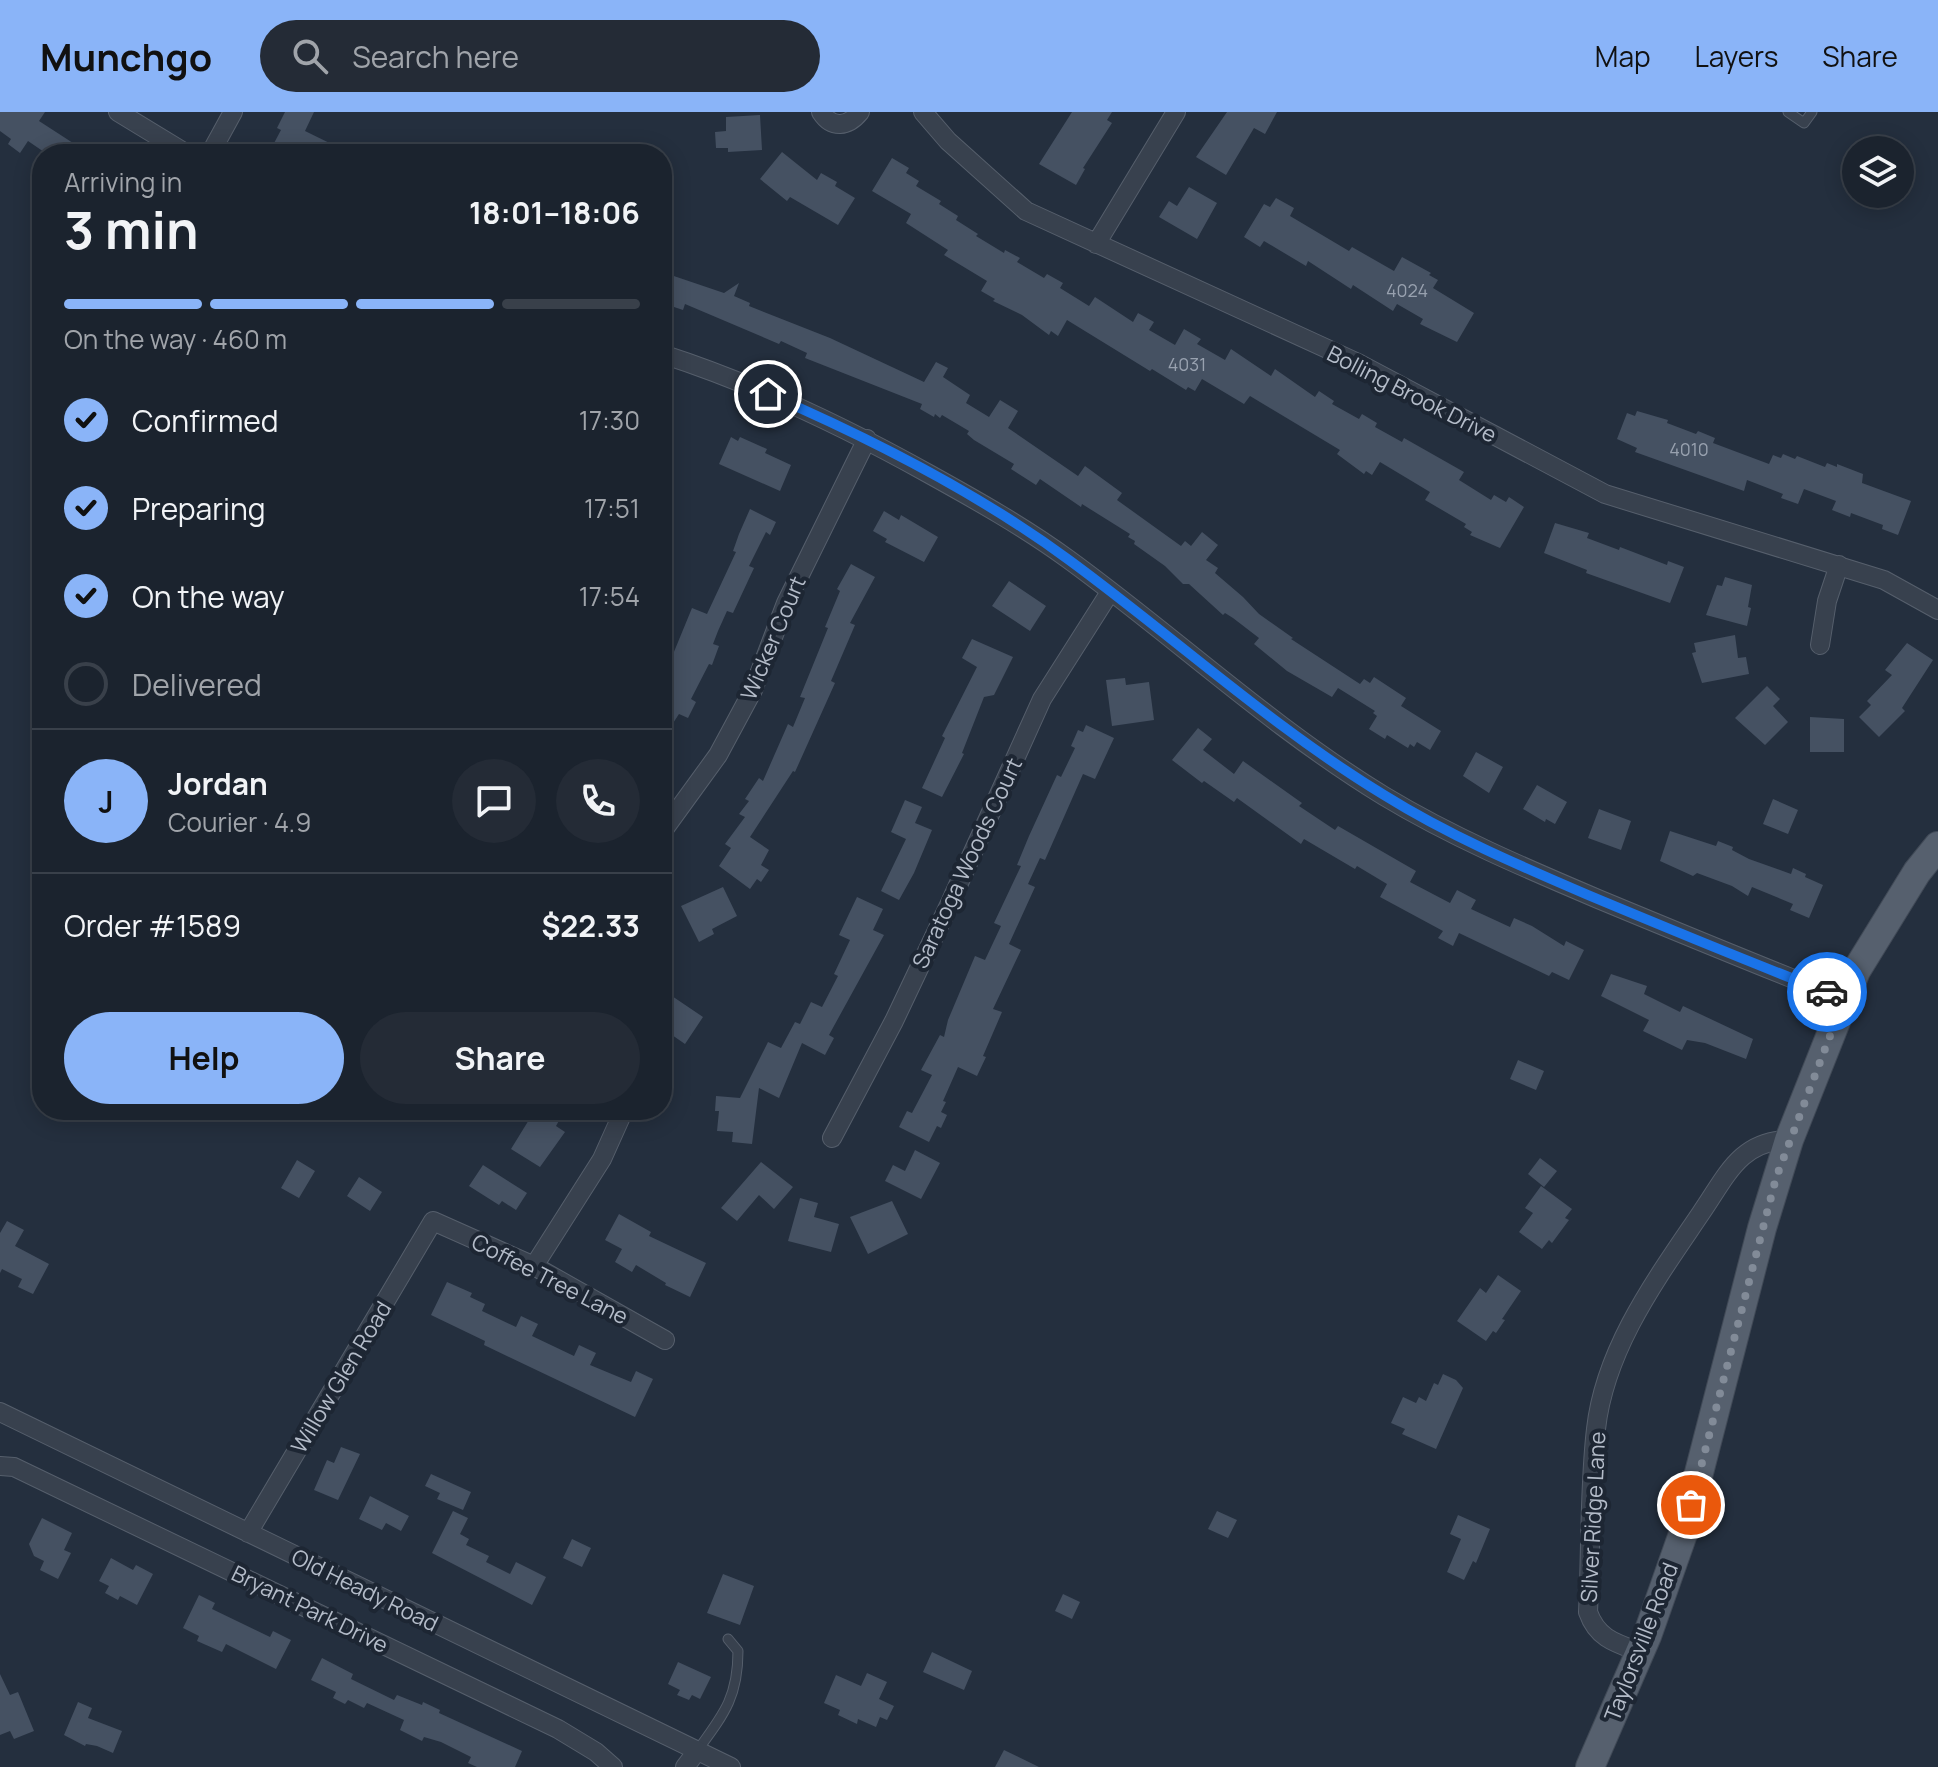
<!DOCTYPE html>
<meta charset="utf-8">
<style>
:root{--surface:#1b232e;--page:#242b36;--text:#f1f3f6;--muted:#a0a4aa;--line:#39404a;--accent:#8ab4f8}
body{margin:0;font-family:Manrope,sans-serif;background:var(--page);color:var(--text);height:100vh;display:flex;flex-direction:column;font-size:30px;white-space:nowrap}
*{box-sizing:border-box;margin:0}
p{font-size:26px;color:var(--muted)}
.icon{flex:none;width:44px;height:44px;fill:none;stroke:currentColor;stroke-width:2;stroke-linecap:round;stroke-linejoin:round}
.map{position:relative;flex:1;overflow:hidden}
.side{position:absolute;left:32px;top:32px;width:640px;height:976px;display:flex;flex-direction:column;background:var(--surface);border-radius:32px;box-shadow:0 4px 20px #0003,0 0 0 2px var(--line)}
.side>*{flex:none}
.fabs{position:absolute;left:1842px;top:24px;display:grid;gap:16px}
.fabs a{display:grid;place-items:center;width:72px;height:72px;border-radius:50%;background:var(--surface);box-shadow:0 4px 20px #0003,0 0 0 2px var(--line);font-size:40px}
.pin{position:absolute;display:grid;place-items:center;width:68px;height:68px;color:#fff;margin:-34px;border:4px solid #fff;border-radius:50%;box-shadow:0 2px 8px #0007}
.courier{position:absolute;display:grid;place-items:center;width:80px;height:80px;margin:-40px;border:6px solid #1a73e8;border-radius:50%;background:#fff;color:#222;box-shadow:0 2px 10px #0007}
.headline em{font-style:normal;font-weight:700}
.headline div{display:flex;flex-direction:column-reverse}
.headline{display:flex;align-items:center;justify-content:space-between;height:136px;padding:0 32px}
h1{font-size:52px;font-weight:700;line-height:60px}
.bar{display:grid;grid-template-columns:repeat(4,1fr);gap:12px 8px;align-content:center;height:96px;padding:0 32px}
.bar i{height:10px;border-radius:6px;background:var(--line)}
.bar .active{background:var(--accent)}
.bar p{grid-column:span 4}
.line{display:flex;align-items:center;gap:20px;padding:0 32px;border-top:2px solid var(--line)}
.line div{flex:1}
.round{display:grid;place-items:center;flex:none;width:84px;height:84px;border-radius:42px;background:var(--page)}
ol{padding:0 32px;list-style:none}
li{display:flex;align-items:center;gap:24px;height:88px}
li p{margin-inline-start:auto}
li .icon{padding:8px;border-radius:50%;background:var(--accent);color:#111;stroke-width:4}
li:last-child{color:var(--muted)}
li i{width:44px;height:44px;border:4px solid var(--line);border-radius:50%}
.action{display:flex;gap:16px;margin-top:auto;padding:16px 32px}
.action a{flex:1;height:92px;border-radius:48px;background:var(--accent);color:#111;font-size:32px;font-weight:700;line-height:92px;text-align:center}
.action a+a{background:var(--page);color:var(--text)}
header{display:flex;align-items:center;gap:48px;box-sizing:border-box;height:112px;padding:0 40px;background:var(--accent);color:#111}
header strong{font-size:38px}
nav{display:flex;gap:44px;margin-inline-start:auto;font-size:28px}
.search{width:560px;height:72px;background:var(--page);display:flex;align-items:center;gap:20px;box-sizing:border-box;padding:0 28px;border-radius:44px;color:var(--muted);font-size:30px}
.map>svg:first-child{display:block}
.building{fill:#455162}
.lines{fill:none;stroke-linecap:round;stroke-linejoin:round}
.lane-casing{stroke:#565f6c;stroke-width:11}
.street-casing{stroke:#565f6c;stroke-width:20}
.primary-casing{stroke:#414a57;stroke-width:30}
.lane{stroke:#38414e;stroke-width:9}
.street{stroke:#38414e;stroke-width:18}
.primary{stroke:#56606e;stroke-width:28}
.done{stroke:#828b98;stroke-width:8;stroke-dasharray:0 14.4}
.route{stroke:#1a73e8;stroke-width:10}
.labels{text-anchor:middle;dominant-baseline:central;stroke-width:8;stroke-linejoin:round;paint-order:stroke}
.number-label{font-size:18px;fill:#98a1af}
.street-label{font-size:22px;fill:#b4bcc9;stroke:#1d2633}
</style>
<header>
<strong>Munchgo</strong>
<div class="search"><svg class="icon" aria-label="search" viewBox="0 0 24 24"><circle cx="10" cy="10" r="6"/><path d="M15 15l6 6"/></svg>Search here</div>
<nav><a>Map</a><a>Layers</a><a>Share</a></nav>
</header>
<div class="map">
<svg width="1938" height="1655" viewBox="0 0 1938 1655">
<rect width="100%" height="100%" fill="#242f3e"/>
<path class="building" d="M0,0H45L39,9L90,42H47L28,29L20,41L8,32L11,27L0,19Z
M285,0H314L305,19L352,42H290L273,33L281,18L277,16Z
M1072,0H1112L1107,8L1112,11L1083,56L1085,57L1076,73L1039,52Z
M1227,0H1277L1265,22L1254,16L1226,63L1196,45Z
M760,3L762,38L728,40V36H716L715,20L726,19V5Z
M782,40L817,68L821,61L837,70L835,74L855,86L838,113L790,85L787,89L760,67Z
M892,46L909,56L906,61L919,69L916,74L941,89L939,92L958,104L956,108L978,122L976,124L1004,141L1005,138L1020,146L1017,150L1044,166L1047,162L1063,171L1060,176L1089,194L1095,185L1133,210L1138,201L1154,210L1149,218L1175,233L1184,217L1201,227L1197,232L1225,248L1231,237L1271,264L1275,257L1315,285L1319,279L1334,289L1332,292L1359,307L1362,302L1377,311L1375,315L1402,330L1404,326L1464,360L1459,368L1491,388L1494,383L1506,390L1509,385L1524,395L1500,436L1470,423L1472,420L1464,415L1466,412L1425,388L1430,380L1380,350L1372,363L1366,359L1364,362L1337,342L1340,338L1250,284L1244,292L1202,267L1195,279L1188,275L1186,278L1152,257L1150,259L1067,208L1058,224L1051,219L1049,223L1022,203L993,189L995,187L981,179L987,169L944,143L948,138L906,111L911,102L872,79Z
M1189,75L1217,91L1197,127L1159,105L1169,89L1177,94Z
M1276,86L1294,96L1290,104L1349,139L1352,135L1394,159L1402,145L1431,161L1429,163L1438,168L1433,176L1474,201L1457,230L1420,212L1423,207L1397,192L1393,199L1353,173L1351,177L1308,149L1306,154L1264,129L1260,135L1244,125L1264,92L1270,95Z
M662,160L724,181L739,171L734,184L750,191L749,194L830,226L924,270L936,250L948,256L943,265L970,283L966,291L989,305L1000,288L1018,299L1008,316L1078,364L1085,354L1122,381L1117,388L1181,434L1185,429L1191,434L1202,420L1218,433L1206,448L1218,456L1215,461L1243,485L1259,502L1293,526L1291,527L1360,572L1364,567L1370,571L1374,565L1406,586L1401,594L1441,619L1430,638L1417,630L1414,635L1410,632L1408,636L1387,623L1385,627L1369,617L1377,604L1373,601L1375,599L1338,576L1332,585L1287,559L1254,532L1259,526L1233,506L1225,501L1223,503L1189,472H1183L1165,454L1134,432L1135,429L1128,425L1130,422L1082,392L1081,395L1040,367L1036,373L1011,357L1014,352L974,328L967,322L969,319L942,303L940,306L935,302L934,305L920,297L922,292L805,246L807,241L781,229L779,232L685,192L683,198L662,191Z
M1637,299L1668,308L1667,311L1696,322L1698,319L1715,326L1713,331L1769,352L1773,343L1781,346L1783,342L1795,347L1797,344L1825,355L1827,351L1837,355V352L1863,362L1862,371L1911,389L1898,423L1882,417L1883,413L1851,401L1850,405L1832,398L1836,389L1804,377L1798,392L1781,386L1783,382L1747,368L1744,379L1635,340L1637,336L1617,327L1627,301L1635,304Z
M731,325L738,329L740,325L767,337L765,341L791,353L780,379L719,352Z
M750,397L776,410L770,423L766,420L749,454L754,456L733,501L727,499L718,519L713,532L719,534L712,553L709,552L691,587L696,590L688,606L679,602L662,628V569L692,496L707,502L736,440L733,439L739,422Z
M884,399L899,408L901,403L938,425L924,450L885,430L887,427L873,419Z
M1555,411L1589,421L1587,426L1619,438L1620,435L1667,453L1668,449L1684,455L1670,491L1586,461L1587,458L1544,441Z
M851,452L875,465L850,511L855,513L831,569L835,571L795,660L793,659L750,725L769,738L761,753L769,758L761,770L757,767L750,777L719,754L731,736L725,732L745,705L739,702L749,689L745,687L759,666L763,669L788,612L793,615L805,586L800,585L828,516L825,515L840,479L837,477Z
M1725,465L1752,473L1748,495L1751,496L1747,514L1706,503L1717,473L1722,474Z
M1009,469L1046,494L1030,519L992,494Z
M1735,523L1738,546L1746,545L1749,562L1702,571L1692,541L1696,540L1694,531Z
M972,527L1013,545L994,583L984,585L962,641L964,642L942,685L922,676L945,626L942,624L977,555L962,546Z
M1907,531L1933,548L1902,596L1905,599L1879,625L1859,605L1871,593L1867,589L1892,563L1885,558Z
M1125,566L1126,573L1149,570L1154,608L1112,614L1106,568Z
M1767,574L1780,587L1773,594L1788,610L1765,633L1735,606Z
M1810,605L1844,607V640H1810Z
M1086,613L1114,626L1095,667L1083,662L1045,748L1040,746L1028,772L1035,775L1009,832L1021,838L993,897L1002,900L983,944L986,945L977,964L958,955L943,989L946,990L941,1000L947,1003L941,1016L937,1014L929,1030L899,1015L907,999L912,1001L932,963L921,958L940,923L944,925L948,908L975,844L985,848L1001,814L994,811L1021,754L1017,753L1029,724L1057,663L1061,665L1075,636L1071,634L1078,618L1083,620Z
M1198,616L1212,627L1203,638L1234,662L1243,649L1302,691L1299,694L1335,718L1338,714L1416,759L1410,770L1450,791L1457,778L1476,788L1471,797L1510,815L1514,806L1532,814L1564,834L1566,829L1584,838L1569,868L1552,860L1549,864L1459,821L1453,834L1438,826L1443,819L1380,785L1387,772L1357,754L1355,757L1304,727L1301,732L1237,686L1234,690L1204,669L1202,671L1172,648Z
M1476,640L1503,655L1489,681L1463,664Z
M1537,673L1567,690L1555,712L1546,707L1545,710L1523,697Z
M1773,687L1798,698L1788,722L1763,712Z
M905,688L922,695L915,711L932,718L914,761L899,788L881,779L906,727L891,720Z
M1599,697L1631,709L1621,738L1588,726Z
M1670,719L1716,734L1718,729L1733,735L1732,738L1749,747L1791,762L1793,756L1806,762L1805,765L1823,773L1809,806L1790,798L1793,792L1752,775L1748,784L1732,774L1697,761L1693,764L1660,749Z
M723,775L737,804L712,817L714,822L699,830L681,794Z
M857,785L883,797L873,818L884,823L829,923L834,926L825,943L802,931L779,986L759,976L752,1032L732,1030L733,1020L717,1019L719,999H715L716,984L740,986L768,930L781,936L795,910L800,912L811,890L822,895L838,864L834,862L850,828L839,823Z
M1611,862L1647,874L1644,882L1680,900L1683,894L1753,927L1746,947L1705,931L1687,928L1682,938L1643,919L1649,908L1601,884Z
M669,882L703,905L685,932L672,923L662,937V892Z
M1518,948L1544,959L1536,978L1510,967Z
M535,998H565L556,1014L565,1020L540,1055L511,1037Z
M915,1038L940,1051L921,1087L885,1069L893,1053L905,1059Z
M1540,1046L1557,1059L1544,1075L1528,1062Z
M297,1048L315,1059L299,1086L281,1076Z
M761,1050L793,1075L774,1097L759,1083L737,1109L721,1096Z
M483,1053L527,1081L516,1098L502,1089L499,1093L469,1074Z
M359,1065L382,1080L370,1099L347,1084Z
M1541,1074L1572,1097L1565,1106L1569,1108L1552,1131L1549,1128L1542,1137L1519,1120L1533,1101L1525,1096Z
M800,1086L818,1091L814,1105L839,1112L831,1140L788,1129Z
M892,1089L908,1122L868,1142L850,1105Z
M619,1102L651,1120L649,1124L706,1151L690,1185L665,1173L666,1171L636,1153L632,1160L615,1150L622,1137L605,1128Z
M7,1109L24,1118L15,1134L49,1152L33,1182L18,1175L22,1167L2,1157L0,1161V1121Z
M1498,1163L1521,1179L1502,1207L1505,1208L1496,1221L1493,1219L1486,1229L1457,1209L1480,1176L1486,1181Z
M447,1170L472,1181L470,1185L485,1192L482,1199L516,1215L521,1204L538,1212L532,1224L574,1244L579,1233L596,1241L590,1253L631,1270L636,1259L653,1267L635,1305L484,1233L485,1229L431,1203Z
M1443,1262L1456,1268L1463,1276L1436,1337L1402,1322L1405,1317L1391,1311L1403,1285L1416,1291L1419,1285L1426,1289L1434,1271L1438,1273Z
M341,1335L360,1342L338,1388L314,1378L327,1348L334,1351Z
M431,1362L471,1380L463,1398L437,1387L440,1381L425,1374Z
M370,1384L409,1404L401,1419L386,1411L382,1418L359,1407Z
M453,1399L468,1406L460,1422L469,1427L466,1433L489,1444L486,1450L510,1462L516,1450L546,1465L532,1493L432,1441Z
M1217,1399L1237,1408L1228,1426L1208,1417Z
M1458,1403L1490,1417L1476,1451L1473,1449L1464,1468L1447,1460L1461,1427L1450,1422Z
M42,1406L72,1421L64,1438L71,1441L58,1467L40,1458L44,1449L34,1444L29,1432Z
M572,1427L591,1436L582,1455L563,1446Z
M111,1446L133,1458L136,1453L153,1462L137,1493L120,1484L118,1488L105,1481L109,1474L99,1469Z
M723,1462L754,1474L740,1513L707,1501Z
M1063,1482L1080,1490L1072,1507L1055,1499Z
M199,1483L215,1491L212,1497L270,1525L273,1519L291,1528L276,1557L226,1532L222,1540L197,1529L199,1524L183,1516Z
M932,1540L972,1559L964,1578L923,1560Z
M322,1546L353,1562L351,1567L394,1588L397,1583L422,1593L423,1590L440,1598L439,1601L522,1639L515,1655H477L468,1651L471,1645L441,1630L424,1625L422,1629L400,1618L404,1608L367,1591L364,1596L348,1588L345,1592L333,1586L336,1580L311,1568Z
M678,1550L711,1565L700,1587L692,1583L689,1588L677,1583L680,1578L668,1572Z
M867,1561L887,1570L879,1587L894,1594L887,1608L880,1605L876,1615L858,1607L857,1612L838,1603L840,1598L824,1591L836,1563L861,1574Z
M0,1562L10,1583L18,1580L34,1619L14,1627L10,1619L0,1623Z
M78,1590L92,1596L88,1606L122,1619L113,1641L97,1634L86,1632L85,1634L64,1623Z
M1004,1638L1039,1655H995Z"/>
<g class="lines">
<g class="lane-casing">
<path id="lane" d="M1788,0L1804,11L1812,0
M697,1639C724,1602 738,1585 738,1539L728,1527"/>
</g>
<g class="street-casing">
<path id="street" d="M118,0L187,42
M821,0C832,17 848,15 860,0
M923,0L948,29L1026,99L1358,251L1605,382L1884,468L1938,498
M210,42L233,0
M1096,132L1176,0
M662,242C755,272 843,314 929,362C976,388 1024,415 1068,447C1174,524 1271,615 1384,684C1452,725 1525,756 1598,787C1680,821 1762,855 1844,887
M1820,533L1827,489L1839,453
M665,716L718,643L753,578L786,491L867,327
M832,1026L894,909L950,791L1042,587L1110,480
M534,1154L602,1047L624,998
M0,1300L731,1655
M0,1354L14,1355L558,1617L596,1640L613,1655
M248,1421L433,1109L534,1154L665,1228
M1640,1540C1615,1531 1597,1526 1588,1500C1591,1439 1589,1377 1596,1317C1605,1236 1657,1166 1701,1101C1726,1065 1740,1028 1789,1028
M685,1655L697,1639"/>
</g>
<g class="primary-casing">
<path id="primary" d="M1590,1655L1647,1524L1684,1419L1762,1116L1789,1028L1856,859L1917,760L1938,734"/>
</g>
<use href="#lane" class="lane"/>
<use href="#street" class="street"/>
<use href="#primary" class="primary"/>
</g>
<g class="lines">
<path class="done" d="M1691,1393L1776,1066L1844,887L1827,880"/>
<path class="route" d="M768,282C872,327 977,380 1069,448C1174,525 1272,615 1384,683C1448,723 1518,753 1588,783C1667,816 1747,849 1827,880"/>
</g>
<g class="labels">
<g class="number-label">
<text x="1407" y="178">4024</text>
<text x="1187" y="252">4031</text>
<text x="1689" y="337">4010</text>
</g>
<g class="street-label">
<text transform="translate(1412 282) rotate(27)">Bolling Brook Drive</text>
<text transform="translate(773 526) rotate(-67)">Wicker Court</text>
<text transform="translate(967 751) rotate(-65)">Saratoga Woods Court</text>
<text transform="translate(550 1167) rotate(27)">Coffee Tree Lane</text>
<text transform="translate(341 1265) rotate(-59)">Willow Glen Road</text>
<text transform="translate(1593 1405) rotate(-87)">Silver Ridge Lane</text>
<text transform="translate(365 1478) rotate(26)">Old Heady Road</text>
<text transform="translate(310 1497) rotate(26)">Bryant Park Drive</text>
<text transform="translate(1641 1530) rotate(-69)">Taylorsville Road</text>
</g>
</g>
</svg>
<div class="fabs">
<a><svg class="icon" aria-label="layers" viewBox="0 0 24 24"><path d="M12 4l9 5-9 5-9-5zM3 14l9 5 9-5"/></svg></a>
</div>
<div class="pin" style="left:1691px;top:1393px;background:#ea580c"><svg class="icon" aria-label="bag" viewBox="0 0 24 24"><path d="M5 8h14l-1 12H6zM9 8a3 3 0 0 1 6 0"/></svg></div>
<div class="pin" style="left:768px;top:282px;background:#1f2937"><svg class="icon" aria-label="home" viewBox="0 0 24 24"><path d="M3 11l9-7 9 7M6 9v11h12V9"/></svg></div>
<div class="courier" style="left:1827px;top:880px"><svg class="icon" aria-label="car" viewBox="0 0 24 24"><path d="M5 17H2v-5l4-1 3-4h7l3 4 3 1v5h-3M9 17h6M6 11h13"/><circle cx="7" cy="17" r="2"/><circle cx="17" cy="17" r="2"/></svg></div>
<section class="side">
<div class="headline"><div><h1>3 min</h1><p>Arriving in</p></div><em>18:01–18:06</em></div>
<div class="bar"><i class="active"></i><i class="active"></i><i class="active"></i><i></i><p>On the way · 460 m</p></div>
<ol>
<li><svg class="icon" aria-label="check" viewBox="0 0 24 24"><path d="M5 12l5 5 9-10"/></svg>Confirmed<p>17:30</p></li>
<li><svg class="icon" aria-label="check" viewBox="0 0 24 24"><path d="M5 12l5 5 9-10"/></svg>Preparing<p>17:51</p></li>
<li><svg class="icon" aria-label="check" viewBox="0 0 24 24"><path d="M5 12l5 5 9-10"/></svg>On the way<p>17:54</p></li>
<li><i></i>Delivered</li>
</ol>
<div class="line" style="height:144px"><b class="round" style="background:var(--accent);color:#111">J</b><div><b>Jordan</b><p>Courier · 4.9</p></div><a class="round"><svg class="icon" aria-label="chat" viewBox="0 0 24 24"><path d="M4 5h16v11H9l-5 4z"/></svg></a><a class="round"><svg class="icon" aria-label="phone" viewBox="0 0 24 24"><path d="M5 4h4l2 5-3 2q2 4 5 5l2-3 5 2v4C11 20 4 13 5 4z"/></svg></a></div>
<div class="line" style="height:104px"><div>Order #1589</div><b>$22.33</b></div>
<div class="action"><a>Help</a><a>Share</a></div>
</section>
</div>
